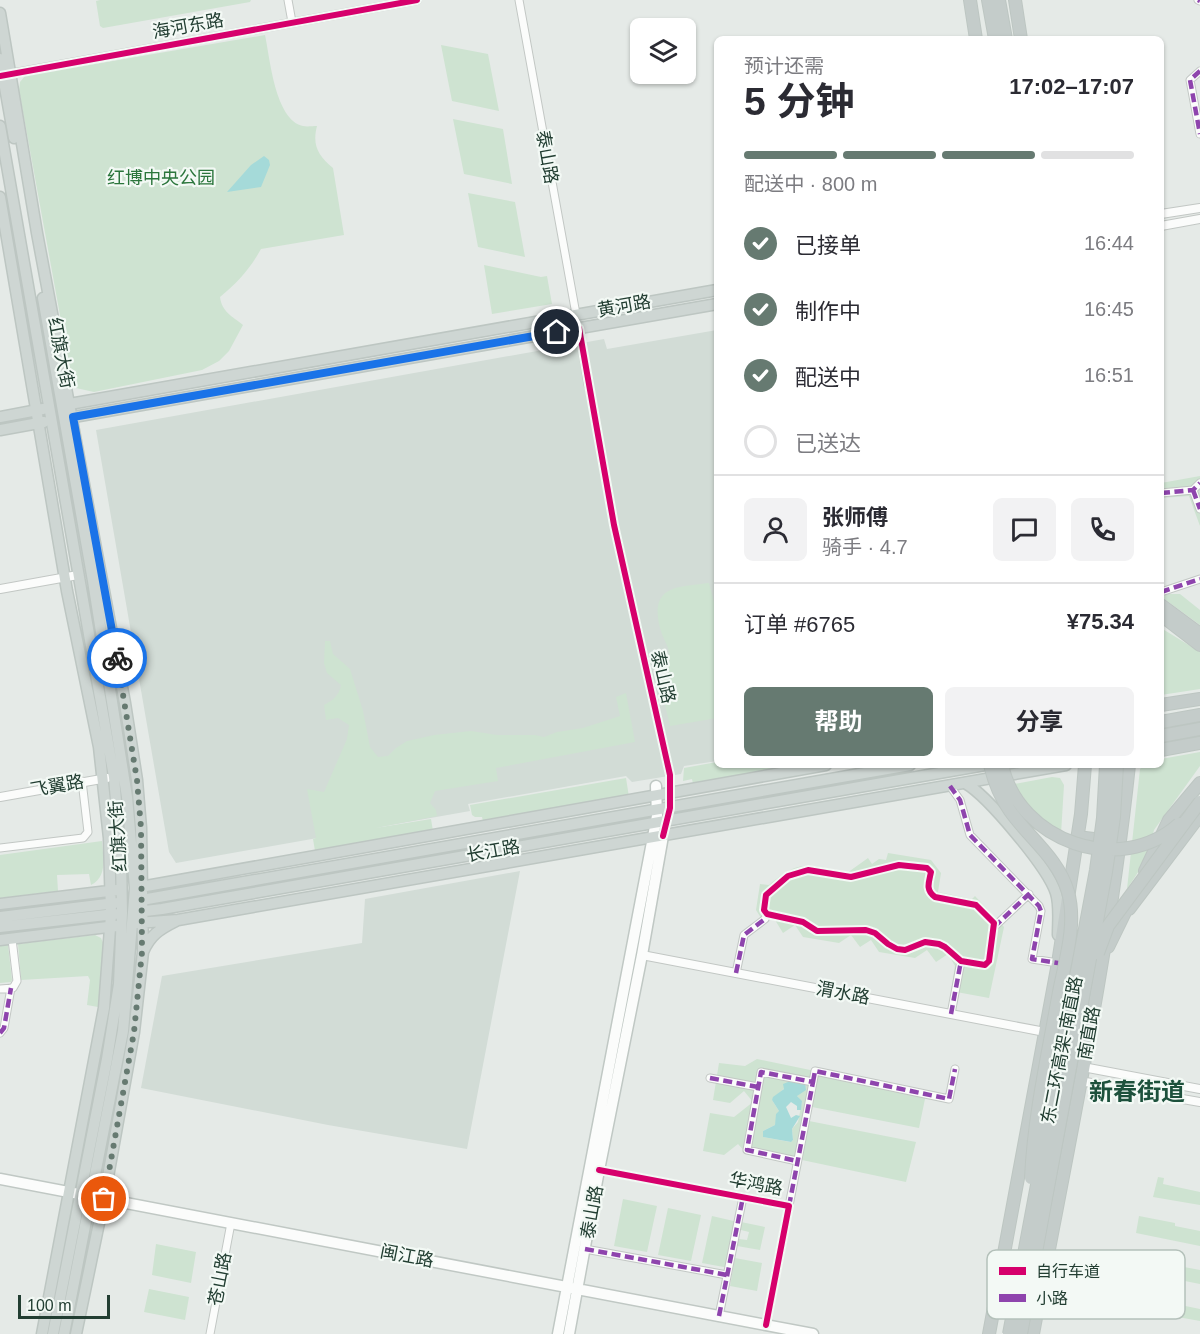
<!DOCTYPE html>
<html lang="zh">
<meta charset="utf-8">
<style>
:root{--surface:#fff;--page:#f2f2f3;--text:#2b2b33;--muted:#7c7c81;--line:#e1e1e2;--accent:#667a71}
body{margin:0;font-family:Arial,"Noto Sans SC",sans-serif;background:var(--page);color:var(--text);height:100vh;display:flex;flex-direction:column;font-size:22px;white-space:nowrap}
*{box-sizing:border-box;margin:0}
p{font-size:20px;color:var(--muted)}
.icon{flex:none;width:33px;height:33px;fill:none;stroke:currentColor;stroke-width:2;stroke-linecap:round;stroke-linejoin:round}
.map{position:relative;flex:1;overflow:hidden}
.sheet{position:absolute;left:714px;top:36px;width:450px;height:732px;display:flex;flex-direction:column;background:var(--surface);border-radius:9px;box-shadow:0 2px 4px #0004}
.sheet>*{flex:none}
.buttons{position:absolute;left:630px;top:18px;display:grid;gap:12px}
.buttons a{display:grid;place-items:center;width:66px;height:66px;border-radius:9px;background:var(--surface);box-shadow:0 2px 4px #0004;font-size:30px}
.scale{position:absolute;left:18px;bottom:15px;width:92px;box-sizing:border-box;padding-left:6px;border:3px solid #223e32;border-top:0;font-size:16px;line-height:21px;white-space:nowrap;color:#223e32;-webkit-text-stroke:4px #f3f9f5;paint-order:stroke}
.pin{position:absolute;display:grid;place-items:center;width:51px;height:51px;color:#fff;margin:-26px;border:3px solid #fff;border-radius:50%;box-shadow:0 2px 6px #0007}
.courier{position:absolute;display:grid;place-items:center;width:60px;height:60px;margin:-30px;border:4px solid #1a73e8;border-radius:50%;background:#fff;color:#222;box-shadow:0 2px 8px #0007}
.head em{font-style:normal;font-weight:700}
.head div{display:flex;flex-direction:column-reverse}
.head{display:flex;align-items:center;justify-content:space-between;height:102px;padding:0 30px}
h1{font-size:39px;font-weight:700;line-height:45px}
.bar{display:grid;grid-template-columns:repeat(4,1fr);gap:9px 6px;align-content:center;height:72px;padding:0 30px}
.bar i{height:8px;border-radius:4px;background:var(--line)}
.bar .selected{background:var(--accent)}
.bar p{grid-column:span 4}
.line{display:flex;align-items:center;gap:15px;padding:0 30px;border-top:2px solid var(--line)}
.line div{flex:1}
.round{display:grid;place-items:center;flex:none;width:63px;height:63px;border-radius:9px;background:var(--page)}
ol{padding:0 30px;list-style:none}
li{display:flex;align-items:center;gap:18px;height:66px}
li p{margin-inline-start:auto}
li .icon{padding:6px;border-radius:50%;background:var(--accent);color:#fff;stroke-width:4}
li:last-child{color:var(--muted)}
li i{width:33px;height:33px;border:3px solid var(--line);border-radius:50%}
.primary-button{display:flex;gap:12px;margin-top:auto;padding:12px 30px}
.primary-button a{flex:1;height:69px;border-radius:9px;background:var(--accent);color:#fff;font-size:24px;font-weight:700;line-height:69px;text-align:center}
.primary-button a+a{background:var(--page);color:var(--text)}
.map>svg:first-child{display:block}
.built{fill:#d2dcd6}
.green{fill:#cee3d1}
.water{fill:#a5dad9}
.lines{fill:none;stroke-linecap:round;stroke-linejoin:round}
.minor-tunnel{stroke:#bec8c3;stroke-width:7;stroke-dasharray:7 3.5;stroke-linecap:butt}
.minor-casing{stroke:#c2c7c4;stroke-width:9}
.tertiary-casing{stroke:#c2c7c4;stroke-width:10}
.secondary-casing{stroke:#c0c8c4;stroke-width:13}
.primary-casing{stroke:#bdc6c2;stroke-width:13}
.trunk-casing{stroke:#bdc6c2;stroke-width:14}
.minor{stroke:#fbfcfb;stroke-width:7}
.tertiary{stroke:#fbfcfb;stroke-width:8}
.secondary{stroke:#fbfcfb;stroke-width:10}
.primary{stroke:#ced6d3;stroke-width:10}
.trunk{stroke:#c4ccca;stroke-width:12}
.trunk-bridge-casing{stroke:#bdc6c2;stroke-width:14;stroke-linecap:butt}
.trunk-bridge{stroke:#c4ccca;stroke-width:12}
.quiet{stroke:#8e44ad;stroke-width:4.5;stroke-dasharray:9 4.5;stroke-linecap:butt}
.cycleway-casing{stroke:#f3f9f5;stroke-width:10}
.cycleway{stroke:#d6006c;stroke-width:6}
.done{stroke:#667a71;stroke-width:6;stroke-dasharray:0 10.8}
.route{stroke:#1a73e8;stroke-width:8}
.labels{text-anchor:middle;dominant-baseline:central;stroke-width:4.5;stroke-linejoin:round;paint-order:stroke}
.street-label{font-size:18px;fill:#223e32;stroke:#f3f9f5}
.park-label{font-size:18px;fill:#2b763c;stroke:#f3f9f5}
.district-label{font-size:24px;font-weight:bold;fill:#1d513c;stroke:#f3f9f5}
.key{fill:#f3f9f5;stroke:#b4c1ba;stroke-width:1.5}
.key-label{font-size:16px;fill:#223e32}
</style>
<div class="map">
<svg width="1200" height="1334" viewBox="0 0 1200 1334">
<rect width="100%" height="100%" fill="#e5eae7"/>
<path class="built" d="M717,330V761L684,766L681,774L632,782L626,776L468,804L470,811L176,863L169,852L96,430L604,339L607,349Z
M520,871L467,1149L328,1125L141,1088L162,976L362,943L365,899Z"/>
<path class="green" d="M100,0H251L250,2L103,28L100,26L96,1Z
M265,35C270,58 275,120 303,126C307,127 313,126 317,126C312,145 318,156 333,168L344,235L261,249C250,269 237,283 220,297C222,312 232,316 243,325L229,351L219,361L202,370L94,392L76,388L72,381L19,90L20,82L25,76Z
M441,45L488,54L499,111L452,101Z
M453,119L503,129L512,184L464,174Z
M468,193L515,202L525,257L478,247Z
M484,265L541,277L547,276L552,304L492,314Z
M1200,476V526L1189,496L1161,498V483Z
M709,583L717,614V718L670,726C668,715 660,691 663,681C665,671 670,665 669,654C669,646 662,637 660,628C649,585 678,587 709,583Z
M1166,594H1180L1200,610V625L1163,598Z
M1161,628L1200,652V689L1161,695Z
M325,641H330L333,654L350,669L363,711L370,747L378,757L388,756L396,748L407,741L434,735L471,731L497,735H535L544,737L557,732L583,728L620,716L616,697L626,693L635,742L496,768L498,781L435,791L430,803L436,810L437,816L375,828L431,819L433,831L315,851L313,839L316,838L307,789L324,792L347,739L349,725L338,718L326,720L324,705C333,700 339,696 341,685L327,673L324,663Z
M1200,752V766L1154,830L1146,860L1127,889L1140,769L1144,765H1161V759Z
M717,762V765H805L693,784L692,779L683,781L684,768Z
M1052,777L1060,778L1064,785L1061,834L1037,817L1014,784Z
M626,778L629,797L483,821L482,817H475L472,815L470,805Z
M102,841C103,856 108,877 91,885L89,874L57,875L58,891L0,898V855Z
M888,853L931,860L941,873L938,892L972,899L975,896L1004,927L989,998L951,991L955,966L948,954L936,962L927,950L915,958L879,952L871,940L860,947L851,935L839,943L803,937L795,925L783,933L775,920L761,918L756,910L760,884L769,885C801,858 808,865 847,873L868,858L872,864L879,859L886,860Z
M95,935L101,938L104,945L98,1007L87,1005L90,980L88,976L21,980L18,944Z
M8,945L12,980L11,982L0,983V946Z
M757,1059L815,1071L813,1082L793,1080L772,1100L779,1111L775,1125L763,1131V1137L790,1142L793,1140L792,1129L798,1122L802,1102L797,1096L805,1083L815,1084L817,1072L926,1094L919,1128L812,1107L809,1121L916,1142L906,1182L802,1160L789,1163L747,1154L738,1144L724,1155L703,1151L710,1113L734,1117L753,1102L744,1091L730,1103L713,1100L719,1063L745,1066Z
M1158,1177L1164,1178L1163,1184L1200,1192V1205L1153,1197Z
M623,1199L657,1206L647,1252L614,1246Z
M668,1208L701,1215L691,1261L658,1255Z
M712,1216L738,1222L729,1268L702,1263Z
M1139,1216L1175,1223V1226L1200,1231V1246L1136,1233Z
M741,1222L765,1227L760,1250L737,1246L739,1239L747,1240L749,1232L741,1230Z
M156,1244L196,1252L191,1283L152,1275Z
M1132,1254L1168,1261V1264L1200,1270V1284L1129,1270Z
M735,1258L762,1263L757,1291L730,1286Z
M149,1289L189,1297L185,1320L144,1312Z
M1125,1291L1161,1298V1301L1200,1309V1321L1122,1307Z"/>
<path class="water" d="M264,156L269,160L270,165L261,187L227,192L251,165Z
M793,1080L805,1083L806,1090L797,1096L802,1101L801,1110H797V1106L791,1102L786,1107L791,1118L796,1115L800,1116L792,1129L793,1140L791,1142L763,1137V1131L775,1125L776,1114L779,1111L772,1100L773,1097L784,1089L783,1084Z"/>
<g class="lines">
<path class="minor-tunnel" d="M588,385L614,525"/>
<g class="minor-casing">
<path id="minor" d="M288,0L292,22
M519,0L576,314
M1198,0L1200,1
M1200,71L1190,80L1200,134
M579,328L588,385
M1193,490L1200,509
M1161,493L1193,490L1200,483
M614,525L670,775V808L663,836
M1161,592L1200,579
M950,786L960,800L970,835L1039,906L1041,911L1032,959L1058,963
M0,848L83,838L88,832L82,781
M899,865L927,868L931,872C929,882 925,890 935,897L976,905L994,923L989,961L985,965L961,961L945,947L939,944L925,942L905,950L897,949L888,944L875,933L866,930L817,931L803,922L767,914L764,910L766,895L788,876L808,870L851,877Z
M994,927L1029,894
M736,973L744,935L765,919L767,914
M0,989L13,988L17,981L12,939
M951,1014L961,961
M0,1033L4,1028L11,988
M710,1078L758,1087
M813,1082L815,1071L949,1099L955,1069
M599,1170L789,1206L766,1325
M789,1206L813,1082L761,1072L747,1150L797,1161
M585,1249L727,1275
M719,1316L743,1197
M210,1334L231,1223"/>
</g>
<g class="tertiary-casing">
<path id="tertiary" d="M4,75L417,0
M1161,214L1200,208
M1161,226L1200,219
M0,589L78,575
M0,797L107,778
M642,955L1045,1032
M1083,1067L1200,1089
M1080,1081L1200,1102"/>
</g>
<g class="secondary-casing">
<path id="secondary" d="M0,1179L813,1334
M558,1334C592,1162 624,989 657,816L656,786
M569,1334L599,1170L642,955L663,836"/>
</g>
<g class="primary-casing">
<path id="primary" d="M0,13L37,233L125,703L137,780L141,828L143,952L134,1032L104,1199L76,1334
M0,59L14,138
M0,126L114,777L121,860L122,913L119,984L107,1059L53,1334
M0,197L67,591L99,747L109,838L111,915L104,1008L42,1334
M43,298L93,581L127,797L135,888L123,1031L64,1334
M64,405L717,290
M0,417L43,409
M68,418L717,304
M0,430L44,422
M965,783C988,796 1048,868 1056,893C1060,906 1058,921 1058,935
M135,888L826,765
M136,901L910,765
M0,904L117,890
M137,912L162,909L985,765
M0,917L115,903
M137,923L178,920L1066,765
M0,927L115,914
M0,940L116,926
M143,952C150,935 160,929 176,921"/>
</g>
<g class="trunk-casing">
<path id="trunk" d="M970,0L976,39
M988,0L995,39
M999,0L1006,39
M1015,0L1021,39
M1161,605L1200,634
M1161,615L1200,645
M1161,705L1200,699
M1161,722L1200,715
M1161,736L1200,729
M1161,750L1200,743
M1077,837L1110,841
M1145,871L1169,820L1200,783
M1129,909L1200,815
M1108,947L1131,900
M989,1334L1058,963L1081,814L1085,765
M1033,1334C1068,1145 1109,956 1129,765"/>
</g>
<use href="#minor" class="minor"/>
<use href="#tertiary" class="tertiary"/>
<use href="#secondary" class="secondary"/>
<use href="#primary" class="primary"/>
<use href="#trunk" class="trunk"/>
<g class="trunk-bridge-casing">
<path id="trunk-bridge" d="M990,765C994,781 1000,797 1010,811C1030,839 1058,858 1068,892C1077,924 1065,961 1059,992C1048,1054 1034,1115 1031,1178
M1002,765C1019,842 1120,877 1179,824
M1098,953L1108,926L1200,802
M1009,1334L1096,870L1103,818L1106,765
M1021,1334L1106,872L1114,817L1117,765"/>
</g>
<use href="#trunk-bridge" class="trunk-bridge"/>
<path class="quiet" d="M1198,0L1200,1
M1200,71L1190,80L1200,134
M1193,490L1200,509
M1161,493L1193,490L1200,483
M1161,592L1200,579
M950,786L960,800L970,835L1039,906L1041,911L1032,959L1058,963
M994,927L1029,894
M736,973L744,935L765,919L767,914
M951,1014L961,961
M0,1033L4,1028L11,988
M710,1078L758,1087
M813,1082L815,1071L949,1099L955,1069
M789,1206L813,1082L761,1072L747,1150L797,1161
M585,1249L727,1275
M719,1316L743,1197"/>
<g class="cycleway-casing">
<path id="cycleway" d="M0,76L417,0
M579,328L614,525L670,775V808L663,836
M899,865L927,868L931,872C929,882 925,890 935,897L976,905L994,923L989,961L985,965L961,961L945,947L939,944L925,942L905,950L897,949L888,944L875,933L866,930L817,931L803,922L767,914L764,910L766,895L788,876L808,870L851,877Z
M599,1170L789,1206L766,1325"/>
</g>
<use href="#cycleway" class="cycleway"/>
</g>
<g class="lines">
<path class="done" d="M104,1199L134,1032L142,952L141,828L137,780L117,658"/>
<path class="route" d="M117,658L73,417L557,332"/>
</g>
<g class="labels">
<g class="street-label">
<text transform="translate(188 26) rotate(-10)">海河东路</text>
<text transform="translate(547 157) rotate(80)">泰山路</text>
<text transform="translate(624 306) rotate(-10)">黄河路</text>
<text transform="translate(61 353) rotate(79)">红旗大街</text>
<text transform="translate(663 677) rotate(77)">泰山路</text>
<text transform="translate(57 786) rotate(-10)">飞翼路</text>
<text transform="translate(118 836) rotate(-94)">红旗大街</text>
<text transform="translate(493 851) rotate(-10)">长江路</text>
<text transform="translate(843 993) rotate(11)">渭水路</text>
<text transform="translate(1089 1033) rotate(-80)">南直路</text>
<text transform="translate(1062 1050) rotate(-79)">东二环高架-南直路</text>
<text transform="translate(756 1184) rotate(11)">华鸿路</text>
<text transform="translate(592 1212) rotate(-80)">泰山路</text>
<text transform="translate(407 1256) rotate(11)">闽江路</text>
<text transform="translate(220 1279) rotate(-79)">苍山路</text>
</g>
<g class="park-label">
<text x="161" y="178">红博中央公园</text>
</g>
<g class="district-label">
<text x="1137" y="1091">新春街道</text>
</g>
</g>
<rect x="987" y="1250" width="198" height="69" rx="9" class="key"/>
<rect x="999" y="1267" width="27" height="8" fill="#d6006c"/>
<rect x="999" y="1294" width="27" height="8" fill="#8e44ad"/>
<g class="key-label">
<text x="1036" y="1277">自行车道</text>
<text x="1036" y="1304">小路</text>
</g>
</svg>
<div class="buttons">
<a><svg class="icon" aria-label="layers" viewBox="0 0 24 24"><path d="M12 4l9 5-9 5-9-5zM3 14l9 5 9-5"/></svg></a>
</div>
<div class="scale">100 m</div>
<div class="pin" style="left:104px;top:1199px;background:#ea580c"><svg class="icon" aria-label="bag" viewBox="0 0 24 24"><path d="M5 8h14l-1 12H6zM9 8a3 3 0 0 1 6 0"/></svg></div>
<div class="pin" style="left:557px;top:332px;background:#1f2937"><svg class="icon" aria-label="home" viewBox="0 0 24 24"><path d="M3 11l9-7 9 7M6 9v11h12V9"/></svg></div>
<div class="courier" style="left:117px;top:658px"><svg class="icon" aria-label="bike" viewBox="0 0 24 24"><circle cx="6" cy="16" r="4"/><circle cx="18" cy="16" r="4"/><path d="M6 16l4-8h5l3 8M10 8l3 8H6M13 5h3"/></svg></div>
<section class="sheet">
<div class="head"><div><h1>5 分钟</h1><p>预计还需</p></div><em>17:02–17:07</em></div>
<div class="bar"><i class="selected"></i><i class="selected"></i><i class="selected"></i><i></i><p>配送中 · 800 m</p></div>
<ol>
<li><svg class="icon" aria-label="check" viewBox="0 0 24 24"><path d="M5 12l5 5 9-10"/></svg>已接单<p>16:44</p></li>
<li><svg class="icon" aria-label="check" viewBox="0 0 24 24"><path d="M5 12l5 5 9-10"/></svg>制作中<p>16:45</p></li>
<li><svg class="icon" aria-label="check" viewBox="0 0 24 24"><path d="M5 12l5 5 9-10"/></svg>配送中<p>16:51</p></li>
<li><i></i>已送达</li>
</ol>
<div class="line" style="height:108px"><a class="round"><svg class="icon" aria-label="person" viewBox="0 0 24 24"><circle cx="12" cy="8" r="4"/><path d="M4 21q1-7 8-7t8 7"/></svg></a><div><b>张师傅</b><p>骑手 · 4.7</p></div><a class="round"><svg class="icon" aria-label="chat" viewBox="0 0 24 24"><path d="M4 5h16v11H9l-5 4z"/></svg></a><a class="round"><svg class="icon" aria-label="phone" viewBox="0 0 24 24"><path d="M5 4h4l2 5-3 2q2 4 5 5l2-3 5 2v4C11 20 4 13 5 4z"/></svg></a></div>
<div class="line" style="height:78px"><div>订单 #6765</div><b>¥75.34</b></div>
<div class="primary-button"><a>帮助</a><a>分享</a></div>
</section>
</div>
